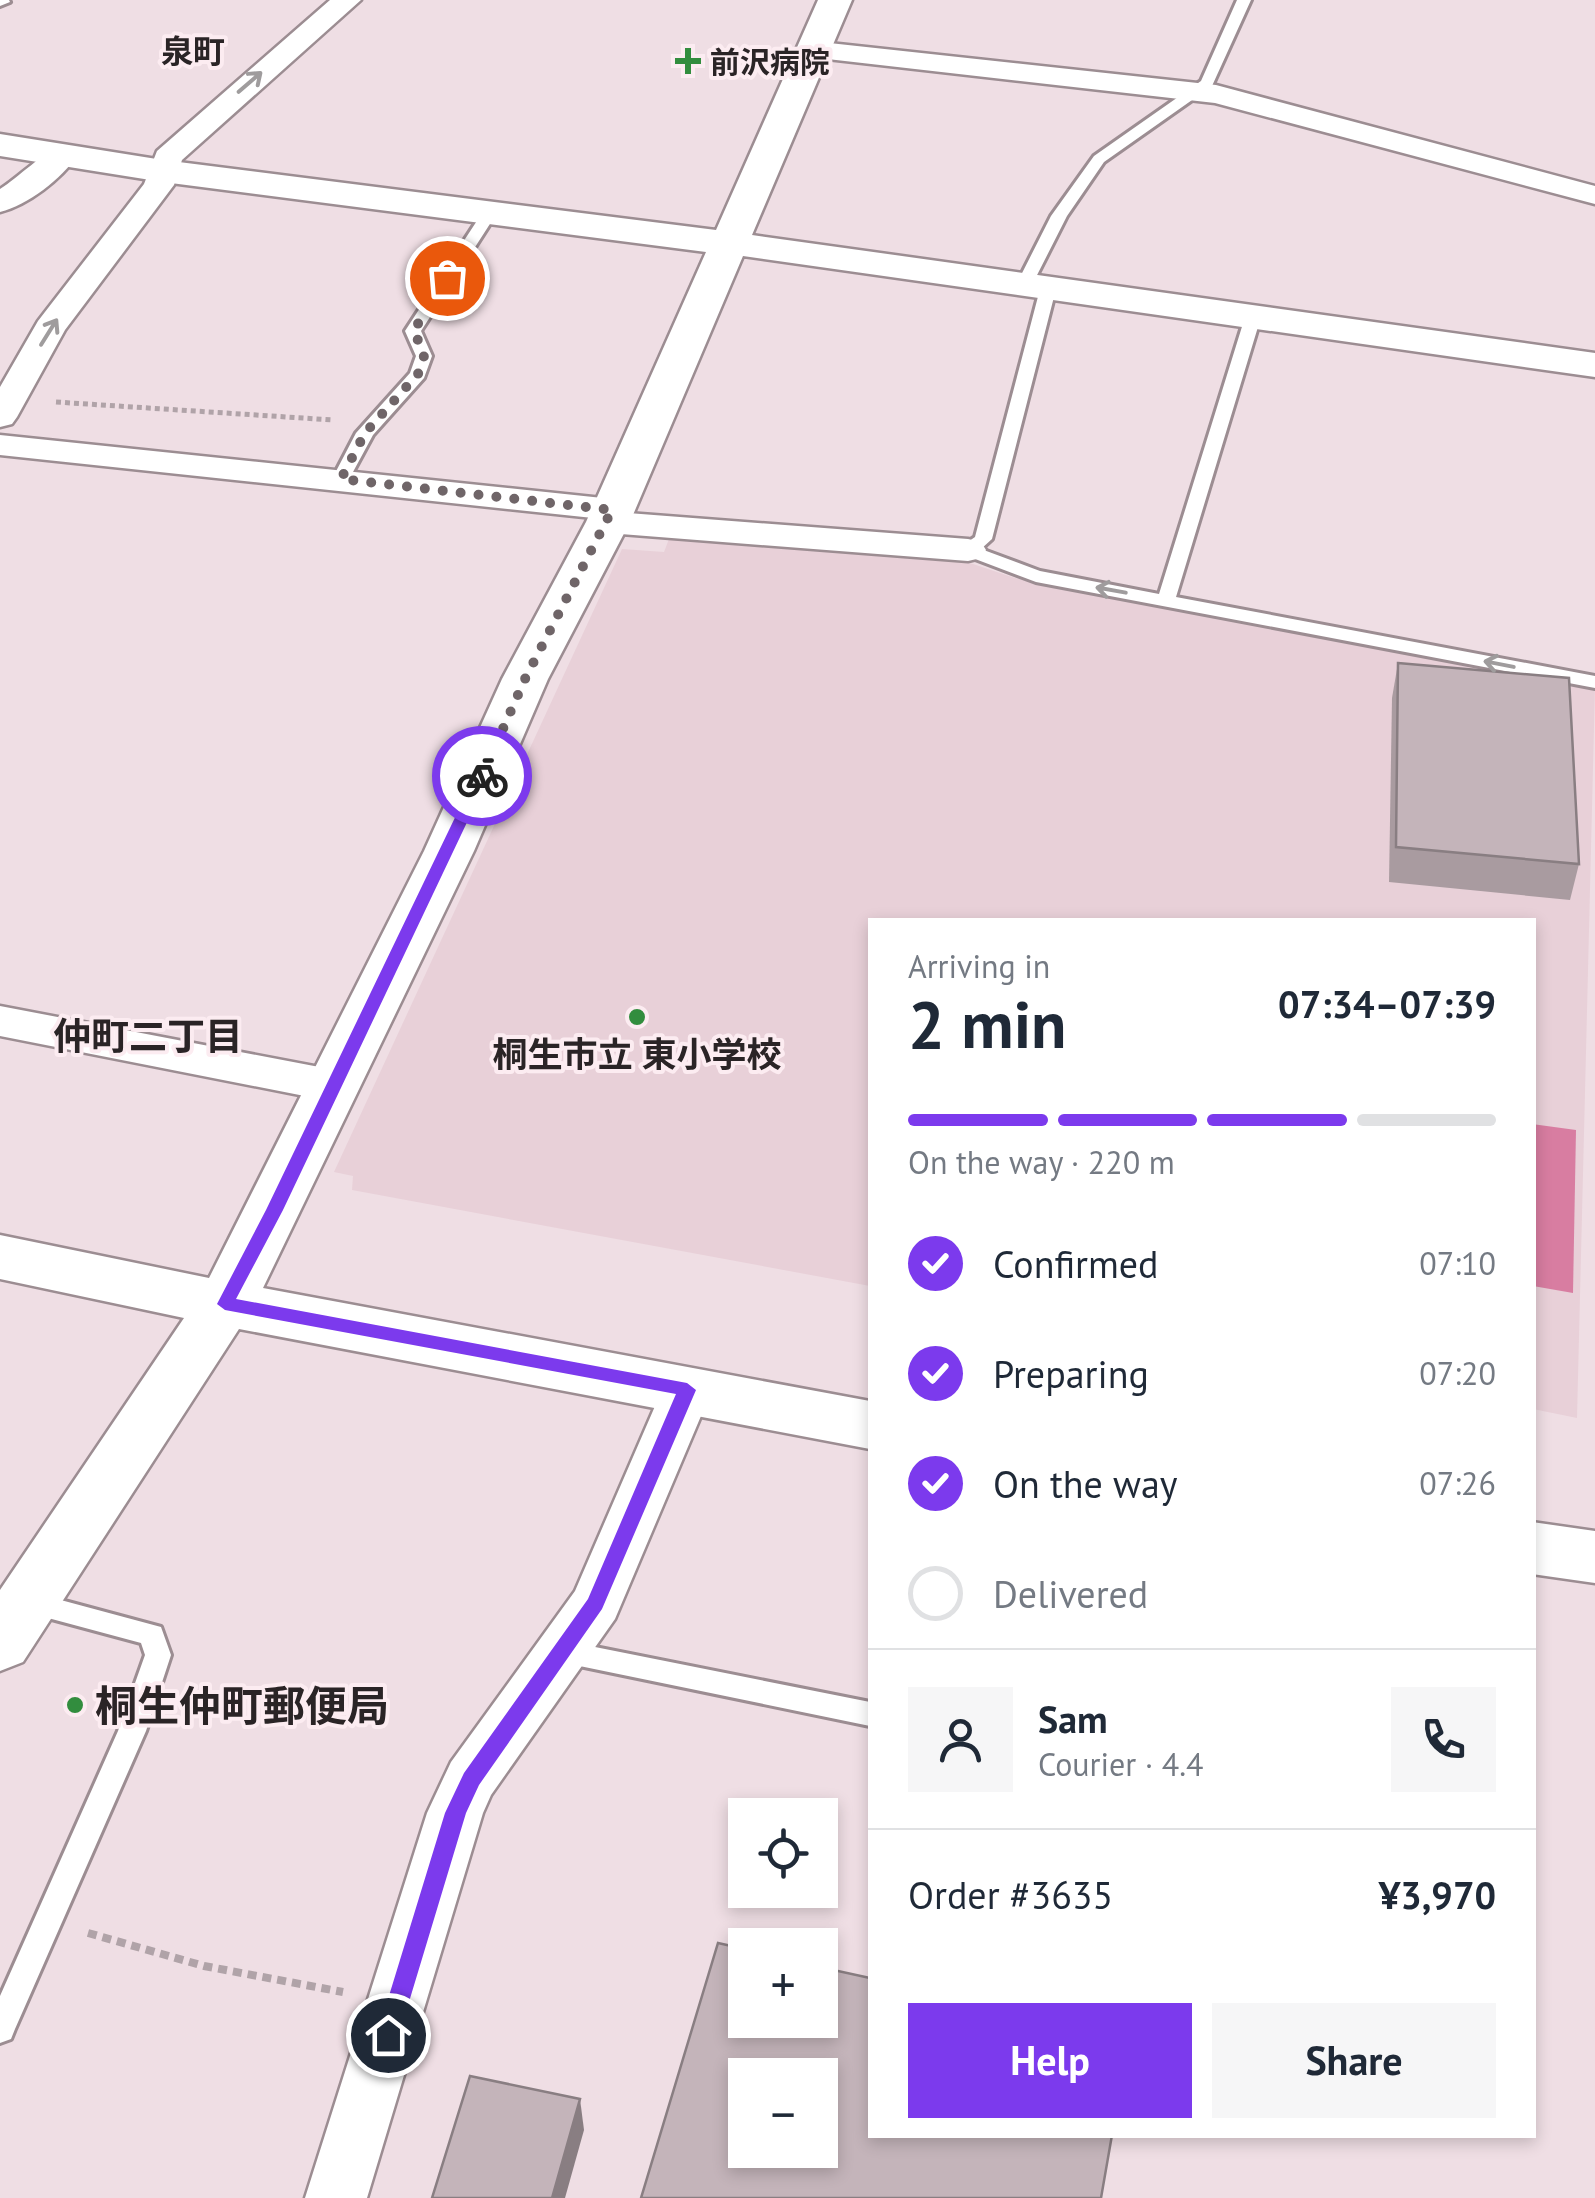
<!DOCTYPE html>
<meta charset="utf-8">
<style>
:root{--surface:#fff;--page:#f6f6f7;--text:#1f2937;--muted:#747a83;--line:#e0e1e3;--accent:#7c3aed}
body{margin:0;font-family:"PT Sans","Noto Sans JP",sans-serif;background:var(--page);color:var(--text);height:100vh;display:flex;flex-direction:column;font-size:38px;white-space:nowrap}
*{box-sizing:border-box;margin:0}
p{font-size:32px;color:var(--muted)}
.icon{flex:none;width:55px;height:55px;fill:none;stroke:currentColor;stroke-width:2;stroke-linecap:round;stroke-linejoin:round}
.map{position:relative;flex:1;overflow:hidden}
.sheet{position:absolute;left:868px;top:918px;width:668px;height:1220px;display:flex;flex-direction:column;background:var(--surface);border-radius:0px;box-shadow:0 5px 15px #0003}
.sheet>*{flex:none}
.controls{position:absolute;left:728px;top:1798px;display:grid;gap:20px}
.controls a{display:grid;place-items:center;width:110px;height:110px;border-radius:0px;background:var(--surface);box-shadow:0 5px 15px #0003;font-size:50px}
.pin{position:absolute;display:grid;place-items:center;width:85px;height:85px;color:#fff;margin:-42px;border:5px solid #fff;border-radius:50%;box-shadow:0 2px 10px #0007}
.courier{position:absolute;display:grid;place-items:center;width:100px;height:100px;margin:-50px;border:8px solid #7c3aed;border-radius:50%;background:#fff;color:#222;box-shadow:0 2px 12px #0007}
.head em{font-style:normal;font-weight:600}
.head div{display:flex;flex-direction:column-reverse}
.head{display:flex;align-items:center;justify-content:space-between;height:170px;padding:0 40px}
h1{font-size:65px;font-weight:600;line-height:75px}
.bar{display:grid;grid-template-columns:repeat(4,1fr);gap:15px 10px;align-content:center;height:120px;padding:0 40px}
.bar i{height:12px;border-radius:8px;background:var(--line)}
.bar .on{background:var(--accent)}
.bar p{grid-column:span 4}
.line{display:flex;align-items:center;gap:25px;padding:0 40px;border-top:2px solid var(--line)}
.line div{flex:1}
.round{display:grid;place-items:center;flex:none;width:105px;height:105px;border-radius:0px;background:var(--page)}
ol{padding:0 40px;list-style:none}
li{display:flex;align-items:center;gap:30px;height:110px}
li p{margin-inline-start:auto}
li .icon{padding:10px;border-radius:50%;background:var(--accent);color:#fff;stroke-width:4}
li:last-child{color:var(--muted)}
li i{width:55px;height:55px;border:5px solid var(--line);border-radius:50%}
.cta{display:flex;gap:20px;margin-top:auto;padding:20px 40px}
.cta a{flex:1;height:115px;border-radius:0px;background:var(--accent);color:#fff;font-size:40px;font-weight:600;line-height:115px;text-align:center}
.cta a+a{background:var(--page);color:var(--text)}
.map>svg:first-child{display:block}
.built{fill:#e8d0d8}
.water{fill:#d87da1}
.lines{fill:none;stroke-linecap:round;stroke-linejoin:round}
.service-casing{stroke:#9c8d92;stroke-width:6}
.minor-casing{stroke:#9c8d92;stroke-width:5}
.tertiary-casing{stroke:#9c8d92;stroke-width:5}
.path-far1{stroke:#b0a3a8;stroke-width:5;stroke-dasharray:5 4;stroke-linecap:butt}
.path{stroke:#b0a3a8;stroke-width:8;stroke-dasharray:9 6;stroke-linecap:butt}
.service{fill:#fff;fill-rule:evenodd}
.minor{fill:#fff;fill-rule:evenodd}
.tertiary{fill:#fff;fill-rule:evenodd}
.wall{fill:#a99ba0}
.shaded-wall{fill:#897e82}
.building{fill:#c4b4ba;stroke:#897e82;stroke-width:2.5;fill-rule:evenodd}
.oneway{stroke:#9f9c9d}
.route{fill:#7c3aed}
.done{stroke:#6f6568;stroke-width:10;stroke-dasharray:0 18}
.poi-dot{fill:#328d3e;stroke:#fcecf1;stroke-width:4}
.labels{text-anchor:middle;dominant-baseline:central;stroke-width:8;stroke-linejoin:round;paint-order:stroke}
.far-poi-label{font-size:30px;font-weight:bold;fill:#2a2426;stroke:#fcecf1;text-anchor:start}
.far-neighbourhood-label{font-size:32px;font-weight:bold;fill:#2a2426;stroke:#fcecf1}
.poi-label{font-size:35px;font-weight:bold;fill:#2a2426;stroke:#fcecf1}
.neighbourhood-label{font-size:38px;font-weight:bold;fill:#2a2426;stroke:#fcecf1}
.near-poi-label{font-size:42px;font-weight:bold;fill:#2a2426;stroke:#fcecf1;text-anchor:start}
</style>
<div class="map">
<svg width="1595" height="2198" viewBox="0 0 1595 2198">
<rect width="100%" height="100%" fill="#efdee4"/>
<path class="built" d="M669,539L964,561L1015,578L1595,686L1577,1418L1533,1409L1532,920H870V1286L352,1190L353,1176L334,1172L622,549L664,552Z"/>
<path class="water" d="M1532,1124L1576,1130L1573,1293L1533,1286Z"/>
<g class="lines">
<g class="service-casing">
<path id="service" d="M0,0H9L10,2L0,6Z
M1237,0H1251L1212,86L1104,162L1067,216L1032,285L1018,288L1016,285L1051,216L1094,156L1201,81Z
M484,210L497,213L421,331L432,356L424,378L373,435L347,483H335L332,479L356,433L410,373L416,356L405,331Z
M1048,284L1056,289L992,539L981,549L1040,571L1159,594L1245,317L1253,312L1261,317L1176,597L1595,676V688L1036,582L962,554V546L975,537L1040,289Z
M31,1592L161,1627L171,1655L146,1731L15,2029L11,2039L0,2043V1996L118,1731L145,1655L141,1643L22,1611L18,1603L22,1595Z
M565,1641L870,1702V1726L565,1663L556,1660L552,1652L556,1644Z"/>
</g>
<g class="minor-casing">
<path id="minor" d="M330,0H361L182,160L174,185L65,330L17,417L12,424L0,427V387L38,321L144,184L157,151Z
M811,41L1216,85L1595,186V204L1215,103L801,56L797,50L801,44Z
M63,146L74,149L78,155C61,179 28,205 0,212V189C18,178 45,150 63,146Z
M0,435L612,499L625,502L628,513L968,539L981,542L986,550L981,558L968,561L608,533L595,530L590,522L593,518L0,455Z
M0,1006L335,1070L351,1075L357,1086L351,1097L335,1102L0,1036Z
M687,1371L705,1376L712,1390L615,1619L491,1795L483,1813L367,2198H305L427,1813L451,1762L575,1591L662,1390L669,1376Z"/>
</g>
<g class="tertiary-casing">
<path id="tertiary" d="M818,0H852L752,235L1595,353V377L743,256L630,522L548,679L474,851L263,1288L870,1401V1449L239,1329L23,1662L0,1671V1590L184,1318L0,1279V1235L209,1278L424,851L502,679L586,522L706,252L163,182L0,156V134L163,160L716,230Z
M1532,1522L1595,1531V1583L1532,1574Z"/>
</g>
<path class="path-far1" d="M56,402L333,420"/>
<path class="path" d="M88,1933L204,1966L343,1992"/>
<use href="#service" class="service"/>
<use href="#minor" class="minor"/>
<use href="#tertiary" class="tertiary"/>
</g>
<path class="wall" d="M1398,663L1579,864L1570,900L1389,882L1392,698Z"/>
<path class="shaded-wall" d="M580,2099L584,2130L565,2198H552Z"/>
<path class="building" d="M1398,663L1569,678L1579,864L1396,847Z
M718,1943L745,1949V2020H820V1967L870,1978V2135H1112L1101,2198H641ZM745,2075H820V2150H745Z
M470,2076L580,2099L552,2198H432Z"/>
<defs><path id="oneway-shaft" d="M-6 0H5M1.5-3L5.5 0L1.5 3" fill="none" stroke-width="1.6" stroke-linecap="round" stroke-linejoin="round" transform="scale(2.5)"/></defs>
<g class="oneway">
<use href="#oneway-shaft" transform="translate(250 82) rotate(-41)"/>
<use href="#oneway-shaft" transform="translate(49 332) rotate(-58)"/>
<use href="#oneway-shaft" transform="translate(1111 590) rotate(-170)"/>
<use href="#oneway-shaft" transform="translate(1499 664) rotate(-169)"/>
</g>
<path class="route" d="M482,772L489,776L283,1210L236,1299L687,1383L696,1390L602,1609L479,1785L466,1813L399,2035L396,2042L388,2045L381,2042L377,2035L445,1813L464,1773L588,1599L676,1394L225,1310L217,1304L266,1210L475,776Z"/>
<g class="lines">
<path class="done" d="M447,278L414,330L424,356L418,374L365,433L341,479L612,510L525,679L482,776"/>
</g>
<g class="poi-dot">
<path d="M683 46h10v10h10v10h-10v10h-10v-10h-10v-10h10z"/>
<circle cx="637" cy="1017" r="10"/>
<circle cx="75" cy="1705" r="10"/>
</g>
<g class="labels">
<g class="far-poi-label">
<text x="710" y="61">前沢病院</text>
</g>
<g class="far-neighbourhood-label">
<text x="193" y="51">泉町</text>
</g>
<g class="poi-label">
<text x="637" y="1054">桐生市立 東小学校</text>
</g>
<g class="neighbourhood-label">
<text x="148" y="1035">仲町二丁目</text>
</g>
<g class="near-poi-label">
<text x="95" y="1705">桐生仲町郵便局</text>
</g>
</g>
</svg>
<div class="controls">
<a><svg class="icon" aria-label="locate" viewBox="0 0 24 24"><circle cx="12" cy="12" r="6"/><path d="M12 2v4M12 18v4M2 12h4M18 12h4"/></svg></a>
<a>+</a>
<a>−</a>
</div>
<div class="pin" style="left:447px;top:278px;background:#ea580c"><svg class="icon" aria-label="bag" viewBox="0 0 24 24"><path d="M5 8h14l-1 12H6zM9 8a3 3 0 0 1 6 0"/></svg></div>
<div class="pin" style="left:388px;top:2035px;background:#1f2937"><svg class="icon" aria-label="home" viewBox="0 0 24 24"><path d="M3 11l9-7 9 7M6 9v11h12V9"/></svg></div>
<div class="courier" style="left:482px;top:776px"><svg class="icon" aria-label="bike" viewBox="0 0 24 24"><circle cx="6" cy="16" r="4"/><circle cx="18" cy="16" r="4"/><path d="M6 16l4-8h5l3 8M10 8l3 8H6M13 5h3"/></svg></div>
<section class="sheet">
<div class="head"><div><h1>2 min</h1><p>Arriving in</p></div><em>07:34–07:39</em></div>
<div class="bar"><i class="on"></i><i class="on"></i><i class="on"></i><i></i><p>On the way · 220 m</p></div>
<ol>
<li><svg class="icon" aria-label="check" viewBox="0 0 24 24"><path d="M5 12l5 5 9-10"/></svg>Confirmed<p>07:10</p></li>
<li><svg class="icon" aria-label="check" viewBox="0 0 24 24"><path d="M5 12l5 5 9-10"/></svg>Preparing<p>07:20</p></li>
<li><svg class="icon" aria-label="check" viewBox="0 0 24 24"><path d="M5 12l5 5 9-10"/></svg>On the way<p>07:26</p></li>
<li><i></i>Delivered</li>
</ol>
<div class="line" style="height:180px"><a class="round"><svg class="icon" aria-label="person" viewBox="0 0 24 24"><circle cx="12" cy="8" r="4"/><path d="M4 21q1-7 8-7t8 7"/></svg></a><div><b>Sam</b><p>Courier · 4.4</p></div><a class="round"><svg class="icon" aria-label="phone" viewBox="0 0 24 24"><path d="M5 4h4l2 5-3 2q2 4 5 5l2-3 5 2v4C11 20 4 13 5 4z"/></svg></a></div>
<div class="line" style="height:130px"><div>Order #3635</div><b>¥3,970</b></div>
<div class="cta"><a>Help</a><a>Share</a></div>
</section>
</div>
